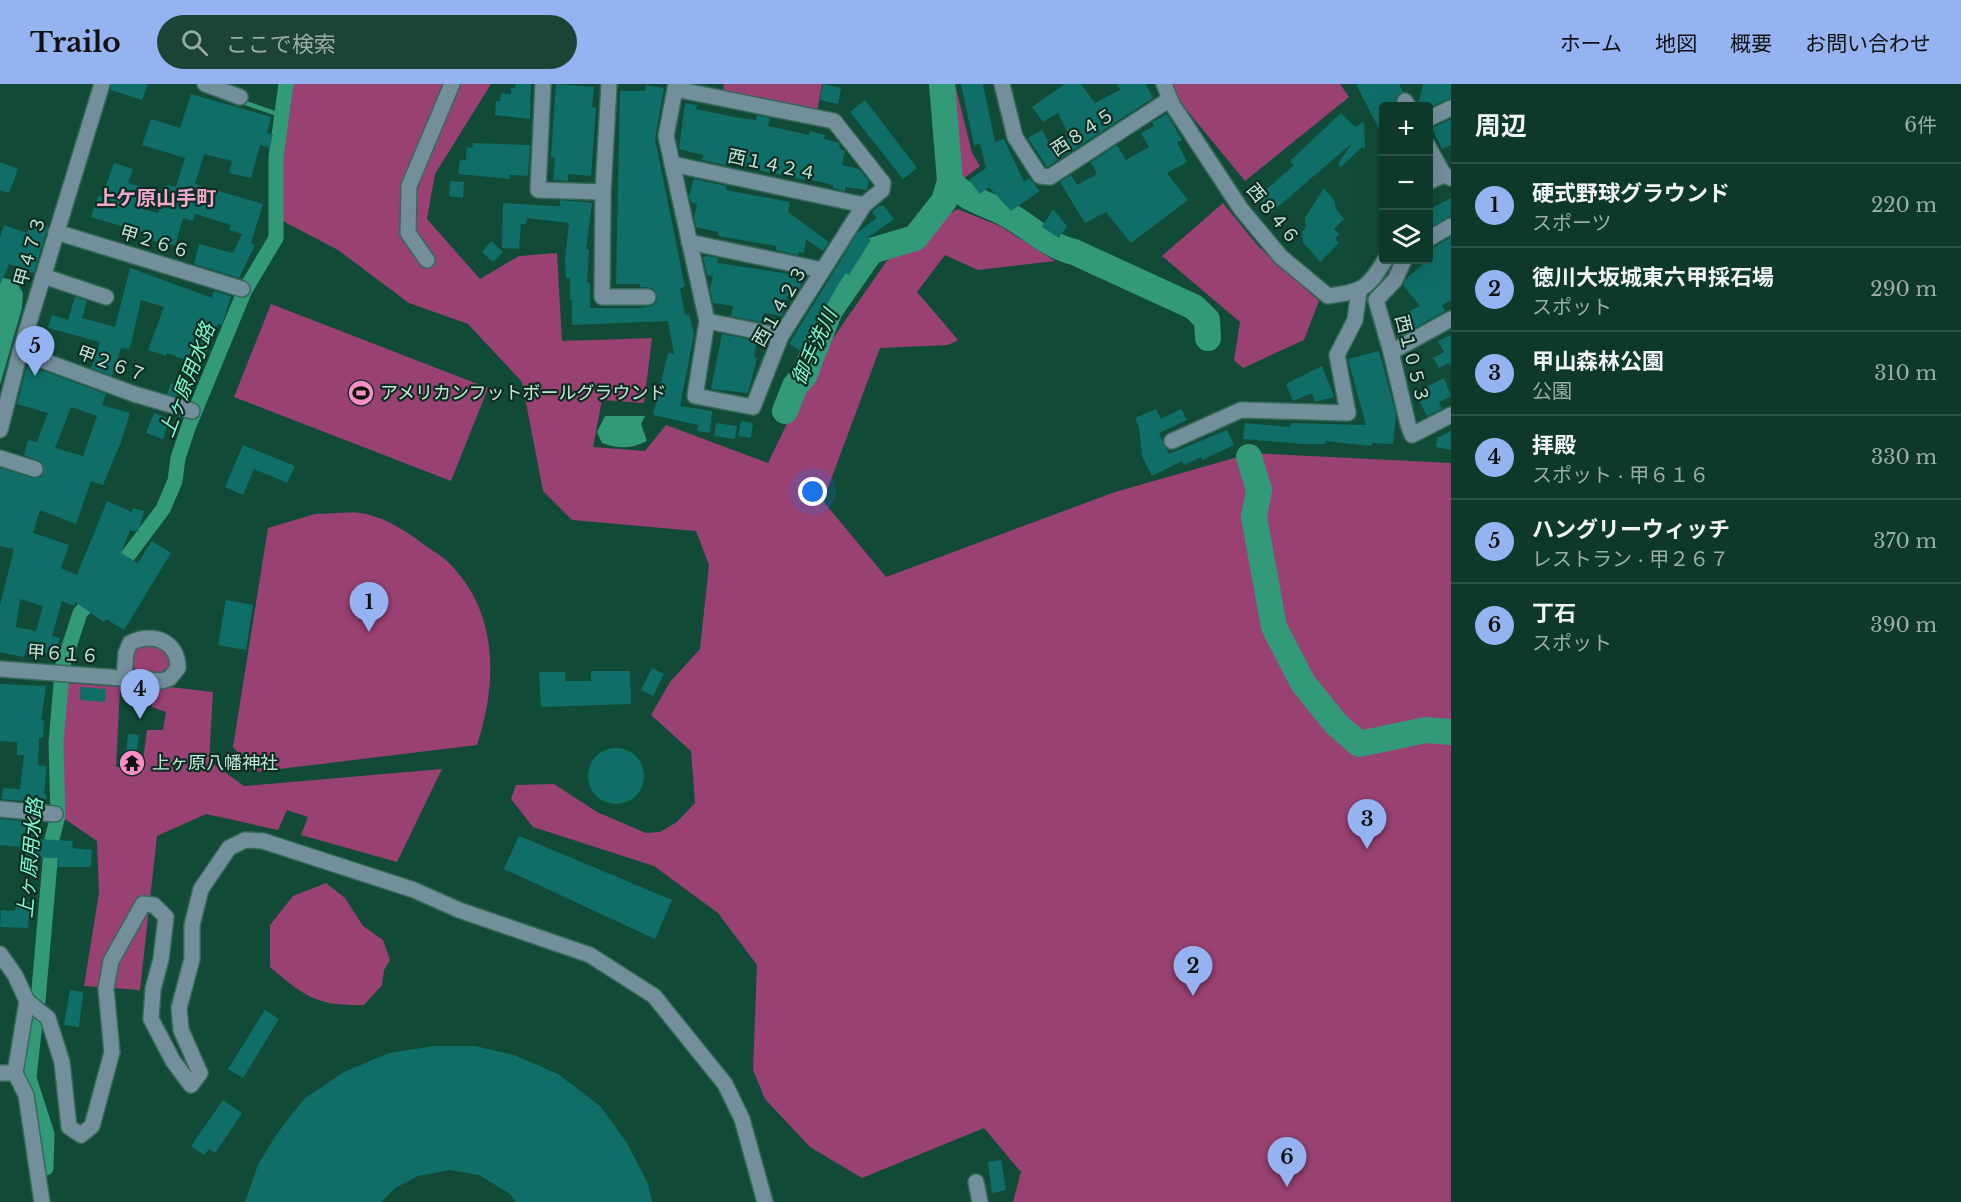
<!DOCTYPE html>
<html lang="ja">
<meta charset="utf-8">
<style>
:root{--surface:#0e382a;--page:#1c4336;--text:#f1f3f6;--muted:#9baca8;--line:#2e5247;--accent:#95b2f1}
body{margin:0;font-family:"Libre Baskerville","Noto Sans JP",serif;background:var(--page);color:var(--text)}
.controls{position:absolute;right:18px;top:18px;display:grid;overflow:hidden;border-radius:6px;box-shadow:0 6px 24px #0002}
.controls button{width:54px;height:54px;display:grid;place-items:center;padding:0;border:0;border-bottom:2px solid var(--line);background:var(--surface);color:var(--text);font:30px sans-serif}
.you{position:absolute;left:813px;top:408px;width:21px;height:21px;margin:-15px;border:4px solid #fff;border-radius:50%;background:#1a73e8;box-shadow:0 0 0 9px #1a73e833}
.badge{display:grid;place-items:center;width:39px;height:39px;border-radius:50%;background:var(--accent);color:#111;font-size:20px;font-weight:700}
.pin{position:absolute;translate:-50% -50px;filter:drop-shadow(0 2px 3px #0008)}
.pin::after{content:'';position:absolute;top:32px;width:21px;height:18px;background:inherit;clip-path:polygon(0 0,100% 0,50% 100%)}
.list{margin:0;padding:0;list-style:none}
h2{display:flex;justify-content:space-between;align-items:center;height:78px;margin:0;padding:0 24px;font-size:26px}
h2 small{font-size:20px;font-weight:400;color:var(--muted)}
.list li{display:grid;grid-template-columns:39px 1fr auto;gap:18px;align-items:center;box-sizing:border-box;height:84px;padding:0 24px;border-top:2px solid var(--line)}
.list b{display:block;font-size:22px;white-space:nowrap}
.list p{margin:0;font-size:20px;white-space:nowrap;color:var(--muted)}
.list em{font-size:20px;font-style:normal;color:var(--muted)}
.icon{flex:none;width:33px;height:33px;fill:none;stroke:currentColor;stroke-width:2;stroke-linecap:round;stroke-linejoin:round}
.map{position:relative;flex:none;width:1451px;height:1118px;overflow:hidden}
header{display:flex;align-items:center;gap:36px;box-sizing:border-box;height:84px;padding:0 30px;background:var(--accent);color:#111}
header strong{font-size:28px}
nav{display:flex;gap:33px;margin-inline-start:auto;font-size:21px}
.search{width:420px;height:54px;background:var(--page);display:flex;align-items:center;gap:15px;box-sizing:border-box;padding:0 21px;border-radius:33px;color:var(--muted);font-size:22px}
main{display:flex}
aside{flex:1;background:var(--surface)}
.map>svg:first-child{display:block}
.green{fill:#9a4173}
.water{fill:#329979}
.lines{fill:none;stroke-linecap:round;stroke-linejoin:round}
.stream{stroke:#329979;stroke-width:4.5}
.canal{stroke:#329979;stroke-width:15}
.river{stroke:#329979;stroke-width:26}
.building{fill:#0f6e68;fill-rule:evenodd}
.minor-casing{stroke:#356958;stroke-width:18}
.minor{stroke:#748f9c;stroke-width:15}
.labels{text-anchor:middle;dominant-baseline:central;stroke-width:4.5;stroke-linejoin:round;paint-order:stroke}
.street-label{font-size:18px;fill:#c3e5d7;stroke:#0e2c22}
.poi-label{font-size:18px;fill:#c3e5d7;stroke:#0e2c22;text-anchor:start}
.neighbourhood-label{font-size:20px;font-weight:bold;fill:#f1a6cc;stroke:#0e2c22}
.water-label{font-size:20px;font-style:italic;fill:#7dfcd0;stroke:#0e2c22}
</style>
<header>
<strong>Trailo</strong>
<div class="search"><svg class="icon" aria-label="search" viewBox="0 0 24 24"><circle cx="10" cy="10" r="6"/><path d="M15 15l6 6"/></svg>ここで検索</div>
<nav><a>ホーム</a><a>地図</a><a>概要</a><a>お問い合わせ</a></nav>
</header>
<main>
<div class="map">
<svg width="1451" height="1118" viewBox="0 0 1451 1118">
<rect width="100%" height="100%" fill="#124a38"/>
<g class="green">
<polygon points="292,0 491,0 435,90 427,135 480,195 519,172 557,169 562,257 652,254 644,319 602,316 593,363 645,367 666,341 768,379 817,277 891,171 957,125 1000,142 1055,177 978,186 945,171 917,208 958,256 948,261 880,264 823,417 886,493 1115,408 1252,369 1451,379 1451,1118 1013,1118 1021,1088 984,1044 862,1094 810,1063 765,1015 753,986 757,881 718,829 654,782 533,743 511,715 516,701 554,700 597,728 646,749 660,748 677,738 695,719 691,667 651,631 670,598 700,565 709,481 696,447 572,436 543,407 522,298 468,240 409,219 338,166 279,135 277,73"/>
<polygon points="724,0 822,0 817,28 722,10"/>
<polygon points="945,0 955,0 972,69 980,82 958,99 952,85"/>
<polygon points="1172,0 1340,0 1349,13 1245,97 1176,13"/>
<polygon points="1223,119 1258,162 1319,217 1304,256 1243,284 1234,276 1240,238 1162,172"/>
<polygon points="271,220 488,304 451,397 234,313"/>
<path d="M315,430C332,430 354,426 370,431C391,437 409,449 426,462C434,468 444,473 451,481C499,531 497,600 477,661L255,688L233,663L268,444Z"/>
<path d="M142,561C162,562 167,559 171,581L159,590L137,588C130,578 130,567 142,561Z"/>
<polygon points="66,599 120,603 116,683 142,684 147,646 163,646 166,628 152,623 153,601 213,608 209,677 244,702 442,685 397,778 301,751 308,733 287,726 278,746 206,730 157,752 140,906 84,902 99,809 97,757 65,735 62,634"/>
<path d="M326,799L345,814L363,842L383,856L390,876L384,886L382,901L364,921C317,922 305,913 270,883V841L293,812Z"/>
</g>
<g class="water">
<polygon points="0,193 16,197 23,209 22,224 0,301"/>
<path d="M605,332H645L641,340L647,357C631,365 619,365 602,359L597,348Z"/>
</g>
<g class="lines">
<polyline class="stream" points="240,17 283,32"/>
<g class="canal">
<polyline points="115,489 163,425 175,397 178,374 188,344 245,206 276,154 276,73 286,0"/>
<polyline points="62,584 80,529 98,509"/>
<polyline points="38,917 52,755 58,732 56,659 61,600"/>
<polyline points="35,939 29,994 47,1050 46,1084"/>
</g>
<g class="river">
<path d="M950,97C965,116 990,120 1010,132C1032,145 1049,162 1074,168L1194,223L1207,236L1208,254"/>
<polyline points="785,327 795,302 804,292 830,226 871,167 915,154 944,117 950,97 942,0"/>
<polyline points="1249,373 1259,406 1254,433 1274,543 1303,599 1336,640 1359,660 1426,646 1451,648"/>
</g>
</g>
<g class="building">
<polygon points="111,0 148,0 142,16 111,6"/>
<polygon points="516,0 531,0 530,35 495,31 496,17 500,17 501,9 511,10 511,4 515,4"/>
<polygon points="556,0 594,3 592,23 596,24 591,92 568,90 568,97 553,96 555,74 551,73"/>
<polygon points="823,0 841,4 838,20 820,16"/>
<polygon points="961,0 983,0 995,58 1004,55 1024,98 1029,94 1040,107 1011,127 989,103 980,110 969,96 986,84 980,60 974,61"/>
<polygon points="1065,0 1081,0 1095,19 1120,6 1117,0 1146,0 1153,14 1047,83 1028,54 1042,46 1051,63 1070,53 1058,29 1043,38 1032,23"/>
<polygon points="1356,0 1399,0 1403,8 1396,13 1397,22 1383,22 1383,53"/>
<polygon points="1423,0 1451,0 1451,14 1428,24 1418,22"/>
<polygon points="646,1 664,4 655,55 685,203 680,204 685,231 689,230 694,250 680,322 712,327 710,349 697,347 698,341 653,331 668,269 674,270 668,237 572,241 572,216 570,216 570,194 566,194 565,174 569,139 527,134 526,140 521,140 519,165 502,164 503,119 552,122 560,122 560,116 592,119 586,165 589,165 587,199 590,199 590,224 638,224 652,222 656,218 658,212 652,204 640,203 640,200 616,200 620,7 645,7"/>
<polygon points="191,10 271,33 267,49 273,50 270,64 260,61 251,94 229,89 232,77 204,70 195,100 263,120 251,159 255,161 239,194 194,180 199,160 233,169 242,150 229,146 231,141 195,130 193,137 183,134 175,162 143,154 145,149 91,133 98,112 102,113 114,79 133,85 128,99 143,103 137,123 158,129 167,101 176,103 185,74 142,61 151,35 180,44"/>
<polygon points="865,16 917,84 903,95 850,28"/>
<polygon points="685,19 697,21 696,25 734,33 756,36 757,31 770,34 768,42 809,51 810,47 825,51 824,55 839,59 840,65 845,67 842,81 859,85 869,97 867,106 845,103 845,107 833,104 833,101 809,95 809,97 731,80 730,82 702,76 703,71 679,65"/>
<polygon points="1341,29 1355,43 1364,38 1365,65 1362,63 1341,83 1338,80 1352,59 1271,129 1257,114 1294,81 1290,77"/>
<polygon points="1167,30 1182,56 1177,58 1187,78 1167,89 1188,116 1131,159 1106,128 1085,139 1060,98 1071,91 1077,101 1097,90 1091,78 1117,61 1126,76 1149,63 1141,49 1154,42 1152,38"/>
<polygon points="1451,35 1451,61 1442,65 1432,44"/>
<polygon points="473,59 530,61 528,92 510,91 510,95 458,90 460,76 466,76 467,63 472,64"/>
<polygon points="0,78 18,85 9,109 0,106"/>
<polygon points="694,95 726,102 726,106 790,118 788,128 829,158 823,167 806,155 804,169 799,168 798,171 776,166 776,162 718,152 718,148 696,143 694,134 697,120 691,118 689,112"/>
<polygon points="450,97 464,98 463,114 449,112"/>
<polygon points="1324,104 1334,116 1336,125 1344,135 1334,145 1339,150 1335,155 1339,159 1320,178 1303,158 1302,148 1306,143 1305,134"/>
<polygon points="1451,114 1451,132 1430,143 1428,126"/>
<polygon points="879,122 884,122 894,135 867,154 871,156 867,162 849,191 846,189 838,201 801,267 789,260 858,148 877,134 872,128"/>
<polygon points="1053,125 1067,142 1059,154 1042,143"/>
<polygon points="32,136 48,142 34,189 9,180 0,201 0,153 4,141 27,149"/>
<polygon points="1451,153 1451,216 1442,221 1445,227 1402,251 1394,235 1420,222 1403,201 1407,194 1428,176 1428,167"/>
<polygon points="491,157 503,168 493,178 482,168"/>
<polygon points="707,172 718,174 717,179 803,192 801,202 795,212 788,211 782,232 764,229 761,238 731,232 733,222 713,219 710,205 713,192 707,191 703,173"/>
<polygon points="130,184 212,214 214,207 231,212 222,241 218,240 201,282 167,269 166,272 148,266 164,223 141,216 131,260 129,265 121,264 112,292 91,284 100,258 48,244 52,231 68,236 75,213 87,217 82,234 115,243"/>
<polygon points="722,250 757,257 754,273 757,274 748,309 711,305"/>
<polygon points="1451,251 1451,283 1449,279 1439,284 1433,274 1444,268 1438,257"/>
<polygon points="1379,267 1396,330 1393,360 1372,359 1371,362 1325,357 1325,360 1303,360 1243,355 1245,339 1290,343 1291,339 1366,341 1348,275"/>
<path d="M27,281L106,310L102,321L130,329L121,358L103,401L91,397L76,440L40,426L33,449L69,461L61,484L77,491L107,417L132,428L133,424L144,427L138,448L130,446L121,469L138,479L152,457L171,469L124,546L106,535L104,538L75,518L74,522L62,517L52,552L60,554L54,572L27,564L24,573L0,568V521L14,465L0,462V384L33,394L41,393L44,387L42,378L24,371L28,356L37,358L48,329L17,320ZM71,323L97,332L83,372L55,364ZM20,515L43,522L36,547L16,543Z"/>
<polygon points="1322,282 1334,313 1315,318 1312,309 1293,317 1286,300"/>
<polygon points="1444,294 1451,312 1439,318 1442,325 1427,332 1415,309"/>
<polygon points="171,299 192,306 189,316 167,310"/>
<polygon points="1156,325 1161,335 1181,325 1187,336 1159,349 1169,370 1227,346 1234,361 1202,376 1201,373 1184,381 1182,377 1152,392 1142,372 1139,343 1135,334"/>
<polygon points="154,329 170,335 163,355 146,349"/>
<polygon points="741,337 753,339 751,354 738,352"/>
<polygon points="716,339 737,342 735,355 714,352"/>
<polygon points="1451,347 1451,366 1436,363 1437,354"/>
<polygon points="243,361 295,382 287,399 254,385 243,411 225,403"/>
<polygon points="226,516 253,521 246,566 218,561"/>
<polygon points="652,584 664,590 653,612 641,606"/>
<polygon points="591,587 630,587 631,620 541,623 539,588 565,588 566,597 591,597"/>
<polygon points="0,600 46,602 41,636 44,637 43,654 39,654 38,681 47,682 44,710 46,710 46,719 2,715 3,704 20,705 24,671 17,671 17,658 0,657"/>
<polygon points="80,603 106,605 105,618 80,616"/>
<polygon points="128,650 139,651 135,681 125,680"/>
<circle cx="616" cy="692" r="28"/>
<polygon points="0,735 32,738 31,749 39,750 38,755 73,757 72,764 92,766 91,783 57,783 58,774 21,773 21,763 0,761"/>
<polygon points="519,752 672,816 655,855 504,785"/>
<polygon points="16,818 30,819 28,844 0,843 1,826 15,827"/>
<polygon points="70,906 83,908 79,943 64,941"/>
<polygon points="265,926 279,935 243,994 228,985"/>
<polygon points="434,962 475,962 514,971 558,990 600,1022 627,1059 648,1100 652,1118 516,1118 510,1110 479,1091 450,1086 418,1092 395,1104 381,1118 245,1118 258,1081 276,1051 304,1015 344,988 389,969"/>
<polygon points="223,1016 242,1029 215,1069 209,1065 204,1071 191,1062"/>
<polygon points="1001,1076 1006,1106 992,1109 988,1078"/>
</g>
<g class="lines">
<g class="minor-casing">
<g id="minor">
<polyline points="205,0 240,13"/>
<polyline points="543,0 538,106 603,108 609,0"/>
<polyline points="1002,0 1015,53 1040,92 1050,93 1170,15"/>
<path d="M1164,0L1172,20L1241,125L1281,173L1328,212C1362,207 1367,206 1385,176"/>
<polyline points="675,5 834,37 883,99 882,106 864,121 781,252 753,323 695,312 707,237 666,52 676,0"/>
<polyline points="1405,17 1408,22"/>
<polyline points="1428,35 1451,24"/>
<polyline points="1428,62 1444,91 1451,94"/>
<polyline points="672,80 864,121"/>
<polyline points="1428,98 1444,91"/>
<polyline points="603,108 602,213 648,213"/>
<polyline points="56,148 242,205"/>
<polyline points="1428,155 1451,142"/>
<polyline points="689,158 822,186"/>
<polyline points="427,176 408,149 409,102 452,0"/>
<polyline points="1404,176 1395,196 1376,216 1391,268 1408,340 1412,351 1451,331"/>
<polyline points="43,192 106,213"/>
<polyline points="707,237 781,252"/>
<polyline points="20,268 134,310 192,327"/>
<polyline points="1391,268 1451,235"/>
<polyline points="0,346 20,268 102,0"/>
<polyline points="1172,357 1241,326 1348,329 1337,271 1355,236 1359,207"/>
<polyline points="0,374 35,385"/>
<path d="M0,585L162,597L170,594L178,584C178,556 152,548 130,559L126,569L124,593"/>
<polyline points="0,725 55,730"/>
<polyline points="0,870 15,891 27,917 48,934 62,978 69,1043 81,1051 92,1042 112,968 106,905 111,877 143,820 154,821 166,833 161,875 153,905 151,935 173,977 191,1001 200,989 181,946 179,924 192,875 192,841 201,805 229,764 245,756 263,757 414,806 459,826 590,871 654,912 725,1000 742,1035 765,1118"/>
<polyline points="27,917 15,989 26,1011 42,1118"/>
<polyline points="0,989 15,989"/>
<polyline points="976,1098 980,1118"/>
</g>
</g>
<use href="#minor" class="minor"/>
</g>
<defs>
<g id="stadium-disc" transform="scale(1.35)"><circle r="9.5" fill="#fa8fc7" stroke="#0e2c22"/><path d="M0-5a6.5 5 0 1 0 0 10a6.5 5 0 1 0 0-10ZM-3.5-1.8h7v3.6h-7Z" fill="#111"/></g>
<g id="temple-disc" transform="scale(1.35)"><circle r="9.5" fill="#fa8fc7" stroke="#0e2c22"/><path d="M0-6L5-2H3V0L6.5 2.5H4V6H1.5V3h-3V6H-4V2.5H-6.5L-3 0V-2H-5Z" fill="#111"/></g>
</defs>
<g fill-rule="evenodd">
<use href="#stadium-disc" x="361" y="309"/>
<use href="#temple-disc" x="132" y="679"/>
</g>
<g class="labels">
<g class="street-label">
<text transform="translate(1083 48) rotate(-33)">西８４５</text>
<text transform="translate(772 81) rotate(12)">西１４２４</text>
<text transform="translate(1273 130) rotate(51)">西８４６</text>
<text transform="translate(155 158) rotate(17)">甲２６６</text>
<text transform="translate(30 167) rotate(-74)">甲４７３</text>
<text transform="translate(780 222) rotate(-60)">西１４２３</text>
<text transform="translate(1412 275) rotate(76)">西１０５３</text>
<text transform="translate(112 280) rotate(20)">甲２６７</text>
<text transform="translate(63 570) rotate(4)">甲６１６</text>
</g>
<g class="poi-label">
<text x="380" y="309">アメリカンフットボールグラウンド</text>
<text x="152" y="679">上ヶ原八幡神社</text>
</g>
<g class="neighbourhood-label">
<text x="156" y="114">上ケ原山手町</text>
</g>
<g class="water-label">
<text transform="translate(814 263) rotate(-65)">御手洗川</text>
<text transform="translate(187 296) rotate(-69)">上ヶ原用水路</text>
<text transform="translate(30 774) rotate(-85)">上ヶ原用水路</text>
</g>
</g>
</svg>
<div class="controls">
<button>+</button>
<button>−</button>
<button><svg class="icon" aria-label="layers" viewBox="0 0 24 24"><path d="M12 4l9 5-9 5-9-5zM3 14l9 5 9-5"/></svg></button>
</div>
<div class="you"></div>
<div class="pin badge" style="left:369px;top:548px">1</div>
<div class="pin badge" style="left:1193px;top:912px">2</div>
<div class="pin badge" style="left:1367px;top:765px">3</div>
<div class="pin badge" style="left:140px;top:635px">4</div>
<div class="pin badge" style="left:35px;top:292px">5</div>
<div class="pin badge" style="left:1287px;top:1103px">6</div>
</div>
<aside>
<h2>周辺<small>6件</small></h2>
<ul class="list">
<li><span class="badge">1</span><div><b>硬式野球グラウンド</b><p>スポーツ</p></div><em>220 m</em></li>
<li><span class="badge">2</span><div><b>徳川大坂城東六甲採石場</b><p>スポット</p></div><em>290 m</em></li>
<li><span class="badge">3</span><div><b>甲山森林公園</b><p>公園</p></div><em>310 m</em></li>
<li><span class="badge">4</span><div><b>拝殿</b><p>スポット · 甲６１６</p></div><em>330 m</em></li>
<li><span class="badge">5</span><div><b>ハングリーウィッチ</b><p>レストラン · 甲２６７</p></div><em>370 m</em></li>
<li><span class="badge">6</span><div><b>丁石</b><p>スポット</p></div><em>390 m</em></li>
</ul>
</aside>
</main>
